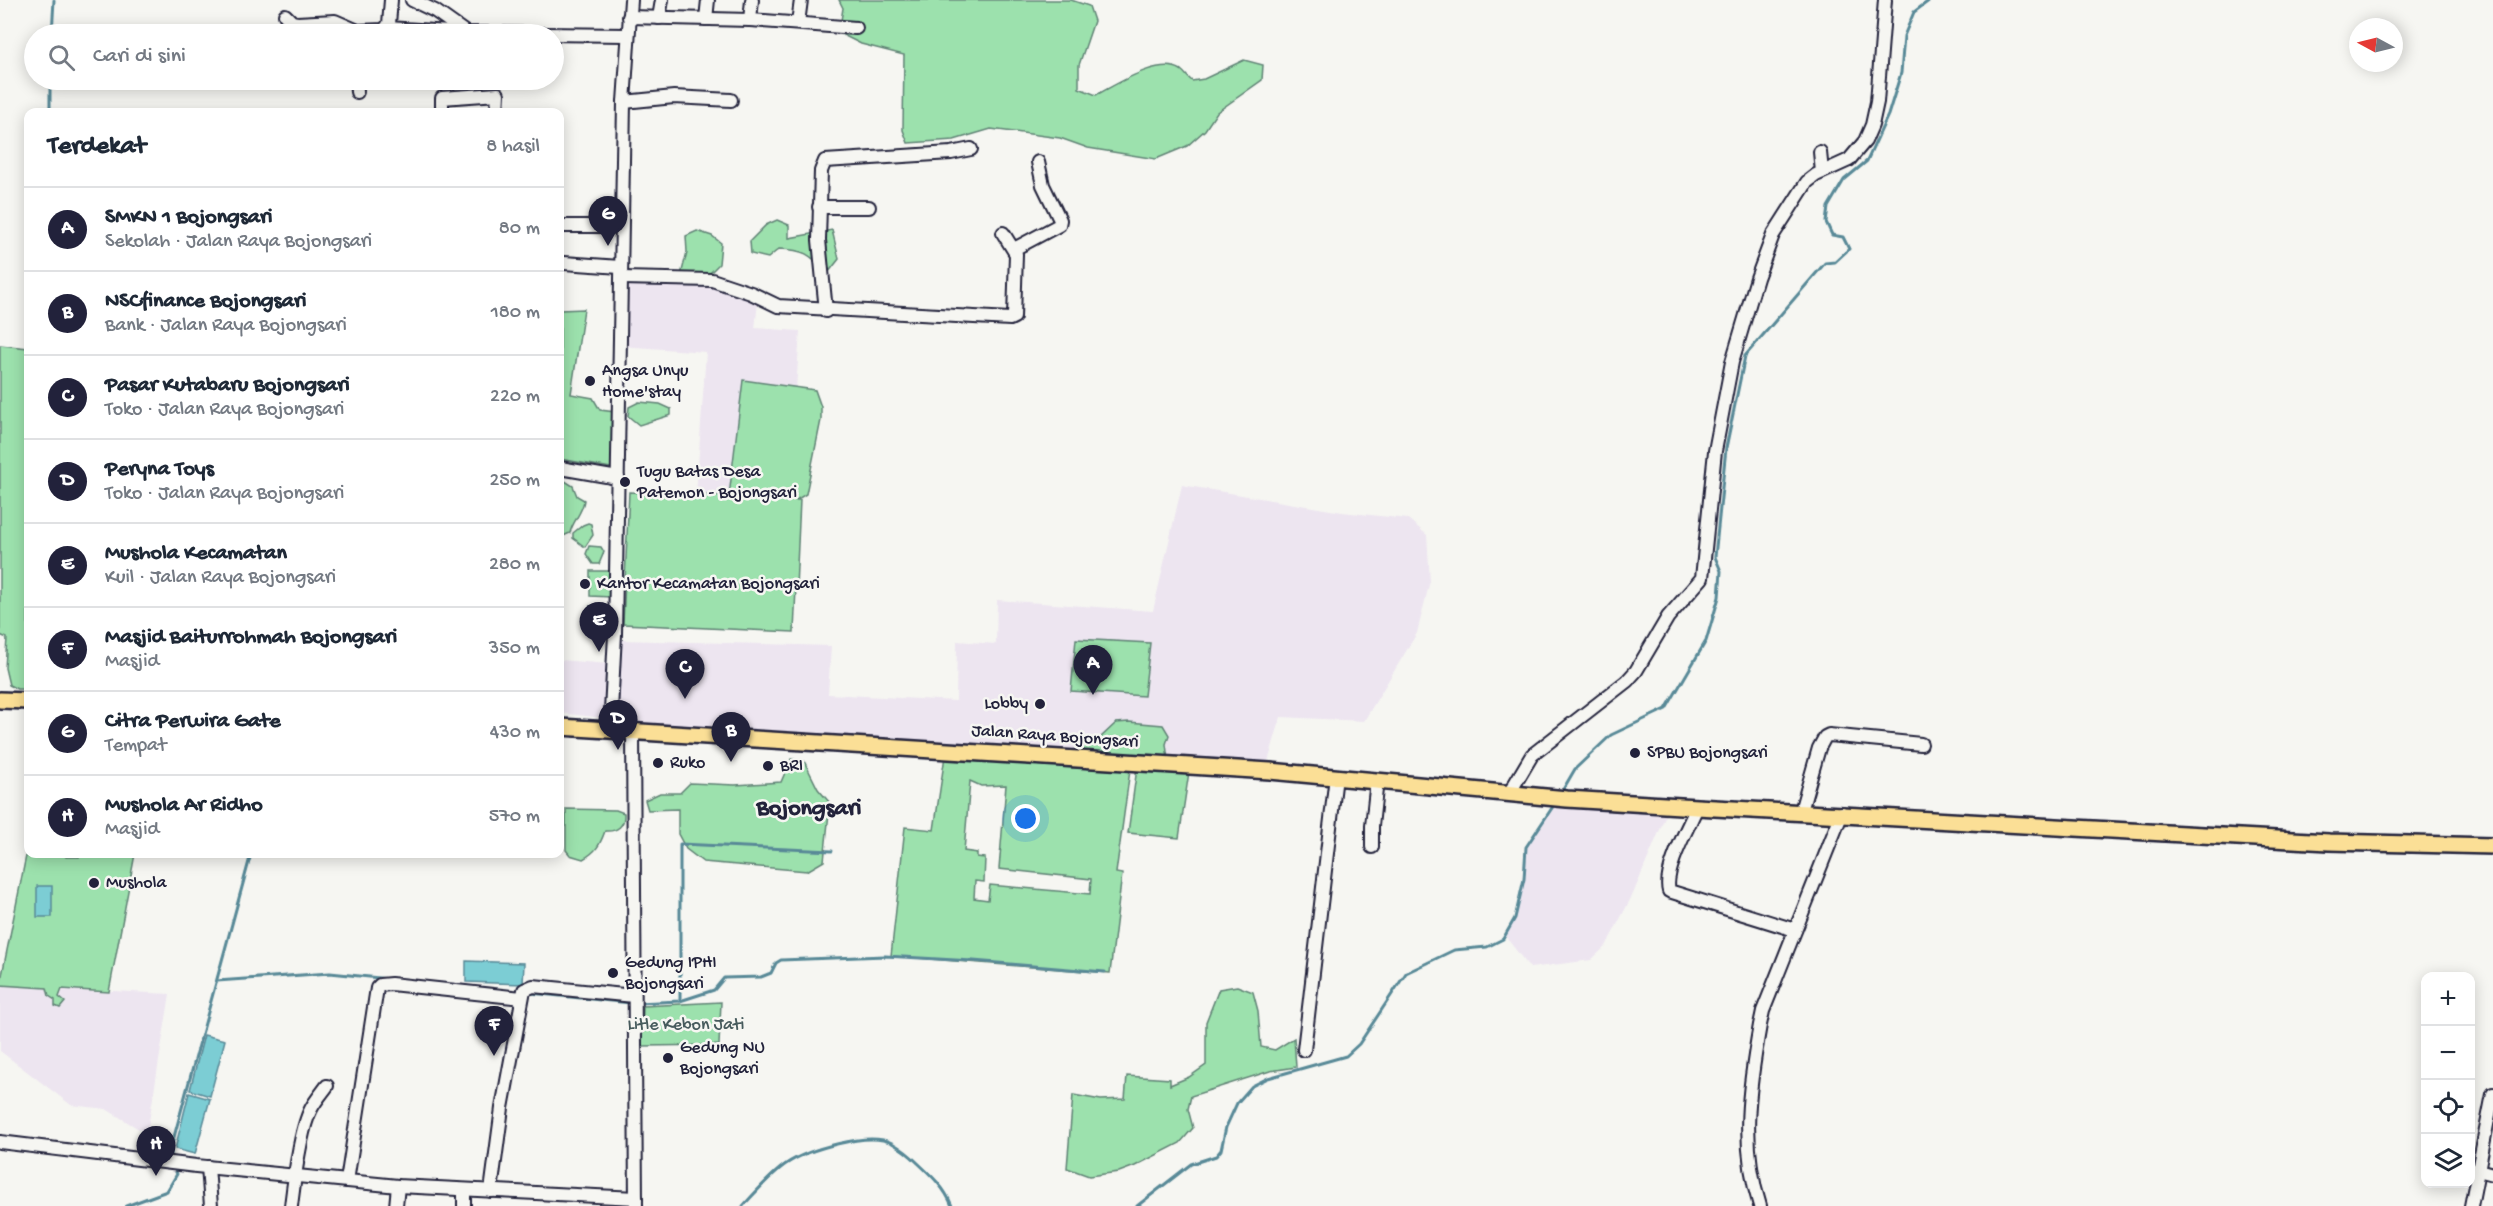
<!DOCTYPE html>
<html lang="id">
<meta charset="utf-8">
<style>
:root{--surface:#fff;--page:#f6f6f7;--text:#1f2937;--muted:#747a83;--line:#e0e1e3;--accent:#22223b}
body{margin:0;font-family:"Gochi Hand",sans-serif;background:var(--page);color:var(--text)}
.controls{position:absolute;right:18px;bottom:18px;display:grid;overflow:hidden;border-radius:12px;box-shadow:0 3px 15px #0003}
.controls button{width:54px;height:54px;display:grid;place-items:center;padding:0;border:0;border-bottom:2px solid var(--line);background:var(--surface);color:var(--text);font:30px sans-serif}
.compass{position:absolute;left:2349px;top:18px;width:54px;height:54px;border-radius:50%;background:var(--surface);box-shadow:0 3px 15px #0003;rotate:277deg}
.you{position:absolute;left:1026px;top:819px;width:21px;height:21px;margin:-15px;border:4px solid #fff;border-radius:50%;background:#1a73e8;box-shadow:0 0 0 9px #1a73e833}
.badge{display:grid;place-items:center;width:39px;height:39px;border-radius:50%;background:var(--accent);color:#fff;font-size:20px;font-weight:700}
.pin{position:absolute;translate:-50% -50px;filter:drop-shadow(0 2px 3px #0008)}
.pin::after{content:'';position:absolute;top:32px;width:21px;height:18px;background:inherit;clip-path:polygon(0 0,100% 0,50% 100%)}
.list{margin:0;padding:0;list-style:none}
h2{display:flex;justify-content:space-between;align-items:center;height:78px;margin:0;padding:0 24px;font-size:26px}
h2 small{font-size:20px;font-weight:400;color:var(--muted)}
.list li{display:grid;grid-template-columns:39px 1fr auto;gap:18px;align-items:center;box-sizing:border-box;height:84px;padding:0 24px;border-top:2px solid var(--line)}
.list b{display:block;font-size:22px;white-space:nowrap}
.list p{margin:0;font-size:20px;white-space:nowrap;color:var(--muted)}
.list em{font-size:20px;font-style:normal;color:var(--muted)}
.icon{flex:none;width:33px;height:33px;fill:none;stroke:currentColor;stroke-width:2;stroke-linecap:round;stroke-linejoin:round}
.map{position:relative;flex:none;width:2493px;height:1206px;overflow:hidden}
.search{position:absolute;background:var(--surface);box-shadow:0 3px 15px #0003;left:24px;top:24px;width:540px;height:66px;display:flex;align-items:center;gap:15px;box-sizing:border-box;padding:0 21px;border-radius:33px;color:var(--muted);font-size:22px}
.panel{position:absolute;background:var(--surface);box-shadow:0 3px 15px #0003;left:24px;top:108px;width:540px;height:750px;border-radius:12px}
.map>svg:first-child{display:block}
.built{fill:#ede5f0}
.green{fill:#9ce1ad;stroke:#5f8274;stroke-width:1.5;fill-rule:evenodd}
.water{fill:#7ccdd4;stroke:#588997;stroke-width:1.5}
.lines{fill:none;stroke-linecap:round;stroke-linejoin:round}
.stream{stroke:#588997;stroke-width:3}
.minor-casing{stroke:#22223b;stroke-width:16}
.major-casing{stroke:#22223b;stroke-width:20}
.minor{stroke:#f6f6f2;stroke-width:12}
.major{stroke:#fbdf96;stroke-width:15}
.poi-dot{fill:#22223b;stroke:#f6f6f2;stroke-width:2}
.labels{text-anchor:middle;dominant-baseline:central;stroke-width:5;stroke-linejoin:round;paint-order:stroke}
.poi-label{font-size:18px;fill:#22223b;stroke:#f6f6f2;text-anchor:start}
.street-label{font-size:18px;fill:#22223b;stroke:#f6f6f2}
.park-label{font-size:18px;fill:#475b5d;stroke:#f6f6f2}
.district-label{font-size:24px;font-weight:bold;fill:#22223b;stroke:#f6f6f2}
</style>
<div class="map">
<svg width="2493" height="1206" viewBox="0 0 2493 1206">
<rect width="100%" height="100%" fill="#f6f6f2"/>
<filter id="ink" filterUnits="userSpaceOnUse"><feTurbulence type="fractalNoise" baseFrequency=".0167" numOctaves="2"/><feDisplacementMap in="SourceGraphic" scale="12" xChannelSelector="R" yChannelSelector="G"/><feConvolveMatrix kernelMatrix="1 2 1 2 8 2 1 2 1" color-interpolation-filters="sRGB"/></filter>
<g filter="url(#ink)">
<g class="built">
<polygon points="627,282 710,283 748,296 758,303 755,328 800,331 796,390 747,498 696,495 706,352 620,346"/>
<polygon points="1182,485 1342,512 1408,519 1427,535 1430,581 1417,633 1364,721 1281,717 1267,765 1168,760 995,746 626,725 615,716 621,640 831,646 828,694 956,701 957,641 996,644 997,600 1153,611"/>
<polygon points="560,660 609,664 604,718 560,713"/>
<polygon points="1556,802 1669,808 1633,894 1606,946 1591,960 1530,968 1505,936 1515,918 1524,879 1526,847"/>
<polygon points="0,985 170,994 147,1134 106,1109 71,1105 0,1051"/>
</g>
<g class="green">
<path d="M839,0H1071L1089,6L1094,21L1079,65V88L1096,95C1116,85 1159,56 1181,70C1185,73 1188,78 1192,81L1204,79L1244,60L1263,65L1262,80L1217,112L1205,130L1187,146L1156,159L1088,148L1060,138L991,129L954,140L908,143L903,130L904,55L861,44L839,33L843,8Z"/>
<path d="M777,220L789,225V238L832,230L839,259L828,273C809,254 806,250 779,249L768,258L751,254L750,241L766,225Z"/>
<polygon points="697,231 712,236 721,243 719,264 709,274 681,275 687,252 686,236"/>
<polygon points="584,309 571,394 593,398 600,410 615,412 611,468 560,459 560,310"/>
<polygon points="0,345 28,348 28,695 25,689 17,689 9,685 5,668 7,638 0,635"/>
<polygon points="743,380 815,390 821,407 821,420 806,494 796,500 800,500 794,632 623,624 629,492 729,496"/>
<polygon points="639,402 660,404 671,409 671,415 639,425 628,416 629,407"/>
<path d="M565,481L573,486L577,496L584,500C583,512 572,522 570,533L561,537L560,485Z"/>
<polygon points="588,523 591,524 593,535 585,547 573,538 573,533 583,525"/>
<polygon points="589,546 601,547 604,552 599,564 593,564 586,554"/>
<polygon points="590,571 611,571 611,597 590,596"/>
<polygon points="590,606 611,607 610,630 589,630"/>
<polygon points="1076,639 1150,643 1144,696 1071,691"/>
<polygon points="1129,722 1163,725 1169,735 1166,744 1168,760 1077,752 1086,742 1100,738 1116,723"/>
<path d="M945,756L1059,762L1060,767L1130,770L1116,873L1122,874L1110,973L891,956L905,827L934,830ZM970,781L981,786L1006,785L999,869L1091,879L1090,894L990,885L988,900L974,898L975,881L984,882L985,858L977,857V853L964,851Z"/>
<polygon points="791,759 804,761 818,789 830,803 824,861 807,871 703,862 686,849 678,834 678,809 648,810 645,800 660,793 680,793 690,783 735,785 781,782"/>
<polygon points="1137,768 1189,772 1179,838 1128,833"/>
<path d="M566,809L616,810L624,813C625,826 617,832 605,831C600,845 596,852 583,859L570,855L566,850Z"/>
<polygon points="29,854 64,854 66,857 79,857 79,854 135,854 109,992 62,989 59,997 65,1002 60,1008 55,1006 55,1000 49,996 47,988 0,985 26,856"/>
<polygon points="1237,986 1253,992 1258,1011 1261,1047 1275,1050 1294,1038 1296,1067 1270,1071 1191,1096 1188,1109 1193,1128 1180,1143 1135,1166 1119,1172 1089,1176 1067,1168 1073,1095 1101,1100 1125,1099 1127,1076 1170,1079 1170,1085 1189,1077 1206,1065 1206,1022 1219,989"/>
<polygon points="721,1002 719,1045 642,1046 643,1006"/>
</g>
<g class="water">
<rect x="37" y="886" width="15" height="31"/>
<polygon points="466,961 524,963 523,984 466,982"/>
<polygon points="204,1035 225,1040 210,1096 190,1090"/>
<polygon points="189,1093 210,1099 195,1154 175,1149"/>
</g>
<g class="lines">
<g class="stream">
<polyline points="52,34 54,0"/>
<polyline points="50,112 50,80"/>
<polyline points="1561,793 1575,769 1611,735 1666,709 1706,641 1719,597 1721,571 1715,557 1726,448 1745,356 1825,263 1835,262 1849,249 1843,237 1832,235 1826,222 1828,207 1844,180 1867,161 1888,115 1901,73 1904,36 1914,12 1930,0"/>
<polyline points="217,981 330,973 389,979"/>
<polyline points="530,993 631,1003"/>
<polyline points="680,1001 680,844 832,851"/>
<polyline points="637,1003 680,1001 714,990 724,978 761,977 771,973 776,963 781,960 885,956 973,961 1105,972"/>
<polyline points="171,1160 171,1148 251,854"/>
<polyline points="126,1206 167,1191 177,1174 173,1166"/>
<path d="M743,1206C756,1192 770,1175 786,1164C807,1150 868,1131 892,1143C901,1148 911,1156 918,1163C932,1176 945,1188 952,1206"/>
<polyline points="1137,1206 1191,1164 1216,1156 1221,1150 1226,1127 1237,1103 1252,1086 1268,1078 1346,1056 1359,1044 1406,973 1454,950 1487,947 1503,939 1515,918 1524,879 1526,847 1556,802"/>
</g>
<g class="minor-casing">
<g id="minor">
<polyline points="412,0 435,11 466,33 627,35"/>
<polyline points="285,15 292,22 297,23 335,21 358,31 384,30 389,24 391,0"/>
<polyline points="629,17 750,20 856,28"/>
<polyline points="659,18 662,0"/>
<polyline points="706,19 708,0"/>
<polyline points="750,20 752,0"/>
<polyline points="798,23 801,0"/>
<polyline points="388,28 465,33"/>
<polyline points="356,80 357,92"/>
<polyline points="624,102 674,97 731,100"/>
<polyline points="442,112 442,98 498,94 497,112"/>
<polyline points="1820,152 1822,172"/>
<polyline points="819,207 869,207"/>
<polyline points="560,226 621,226"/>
<polyline points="1014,249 1059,225 1060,220 1043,185 1038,162"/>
<polyline points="564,263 620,267"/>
<polyline points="622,278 712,280 751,293 778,306 1010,319 1014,317 1016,254 1003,233"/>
<polyline points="826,311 819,240 821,171 825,161 951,153 971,149"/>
<polyline points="560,468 618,478"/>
<polyline points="610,730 615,634 624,102 631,0"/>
<polyline points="633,731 636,1206"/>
<polyline points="1510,792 1532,755 1627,681 1636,671 1668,617 1702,578 1715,451 1732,362 1757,278 1773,235 1807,182 1816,175 1849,160 1865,141 1872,125 1877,102 1885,0"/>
<path d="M1697,807C1689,826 1663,871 1669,891L1795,930"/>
<polyline points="1801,811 1819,748 1825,737 1829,735 1921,744"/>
<polyline points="1372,847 1372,826 1377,780"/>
<polyline points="1304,1050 1336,776"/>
<polyline points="0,1142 196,1166 398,1186 636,1198"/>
<polyline points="208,1167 211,1206"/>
<polyline points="2478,1170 2493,1174"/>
<polyline points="347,1181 377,988 380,985 391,984 522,998"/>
<polyline points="464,1190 464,1206"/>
<polyline points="491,1191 502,1108 524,990 533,986 634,996"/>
<path d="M291,1206C294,1182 300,1130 311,1109C315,1101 322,1093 327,1086"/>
<polyline points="396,1206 398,1186"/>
<path d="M1760,1206C1740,1145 1749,1087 1760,1025L1763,1011L1842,813"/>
<polyline points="2471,1206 2493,1094"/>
</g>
</g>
<g class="major-casing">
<g id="major">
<polyline points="0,700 28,701"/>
<polyline points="560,727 1270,771 1567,799 1697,807 2329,842 2493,846"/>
</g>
</g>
<use href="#minor" class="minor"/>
<use href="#major" class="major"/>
</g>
</g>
<g class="poi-dot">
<circle cx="590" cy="381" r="6"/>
<circle cx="625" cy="482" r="6"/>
<circle cx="585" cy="584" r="6"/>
<circle cx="1040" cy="704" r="6"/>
<circle cx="1635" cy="753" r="6"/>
<circle cx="658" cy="763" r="6"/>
<circle cx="768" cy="766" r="6"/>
<circle cx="94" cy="883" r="6"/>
<circle cx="613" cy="973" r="6"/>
<circle cx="668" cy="1058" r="6"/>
</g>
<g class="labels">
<g class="poi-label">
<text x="602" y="371">Angsa Unyu<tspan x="602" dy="21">Home'stay</tspan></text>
<text x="637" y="472">Tugu Batas Desa<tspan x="637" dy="21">Patemon - Bojongsari</tspan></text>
<text x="597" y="584">Kantor Kecamatan Bojongsari</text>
<text x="1028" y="704" text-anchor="end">Lobby</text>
<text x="1647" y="753">SPBU Bojongsari</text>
<text x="670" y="763">Ruko</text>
<text x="780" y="766">BRI</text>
<text x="106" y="883">Mushola</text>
<text x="625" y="963">Gedung IPHI<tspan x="625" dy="21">Bojongsari</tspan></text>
<text x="680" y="1048">Gedung NU<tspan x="680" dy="21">Bojongsari</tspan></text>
</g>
<g class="street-label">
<text transform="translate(1055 737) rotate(4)">Jalan Raya Bojongsari</text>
</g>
<g class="park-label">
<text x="686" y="1025">Litle Kebon Jati</text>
</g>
<g class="district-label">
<text x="809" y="809">Bojongsari</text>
</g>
</g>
</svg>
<div class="controls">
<button>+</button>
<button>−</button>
<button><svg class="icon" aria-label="locate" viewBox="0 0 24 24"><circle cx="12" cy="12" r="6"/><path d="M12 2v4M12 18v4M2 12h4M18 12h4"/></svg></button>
<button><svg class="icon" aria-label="layers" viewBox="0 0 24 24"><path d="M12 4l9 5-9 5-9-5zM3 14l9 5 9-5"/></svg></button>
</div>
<svg class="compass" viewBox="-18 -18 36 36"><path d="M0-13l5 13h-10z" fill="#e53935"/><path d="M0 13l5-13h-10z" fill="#747a83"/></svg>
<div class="you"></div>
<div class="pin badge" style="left:1093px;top:695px">A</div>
<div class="pin badge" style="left:731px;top:762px">B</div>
<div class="pin badge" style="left:685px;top:699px">C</div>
<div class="pin badge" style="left:618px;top:750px">D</div>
<div class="pin badge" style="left:599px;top:652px">E</div>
<div class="pin badge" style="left:494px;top:1056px">F</div>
<div class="pin badge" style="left:608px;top:246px">G</div>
<div class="pin badge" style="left:156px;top:1176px">H</div>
<div class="search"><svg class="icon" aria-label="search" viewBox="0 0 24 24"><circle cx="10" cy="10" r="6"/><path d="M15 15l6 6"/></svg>Cari di sini</div>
<section class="panel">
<h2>Terdekat<small>8 hasil</small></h2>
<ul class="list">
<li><span class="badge">A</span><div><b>SMKN 1 Bojongsari</b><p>Sekolah · Jalan Raya Bojongsari</p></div><em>80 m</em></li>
<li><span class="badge">B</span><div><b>NSCfinance Bojongsari</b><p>Bank · Jalan Raya Bojongsari</p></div><em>180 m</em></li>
<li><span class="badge">C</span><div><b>Pasar Kutabaru Bojongsari</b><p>Toko · Jalan Raya Bojongsari</p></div><em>220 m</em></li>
<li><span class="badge">D</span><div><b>Peryna Toys</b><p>Toko · Jalan Raya Bojongsari</p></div><em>250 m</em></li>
<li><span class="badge">E</span><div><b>Mushola Kecamatan</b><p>Kuil · Jalan Raya Bojongsari</p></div><em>280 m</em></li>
<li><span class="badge">F</span><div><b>Masjid Baiturrohmah Bojongsari</b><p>Masjid</p></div><em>350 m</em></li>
<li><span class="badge">G</span><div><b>Citra Perwira Gate</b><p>Tempat</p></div><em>430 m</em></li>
<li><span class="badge">H</span><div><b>Mushola Ar Ridho</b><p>Masjid</p></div><em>570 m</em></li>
</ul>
</section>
</div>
